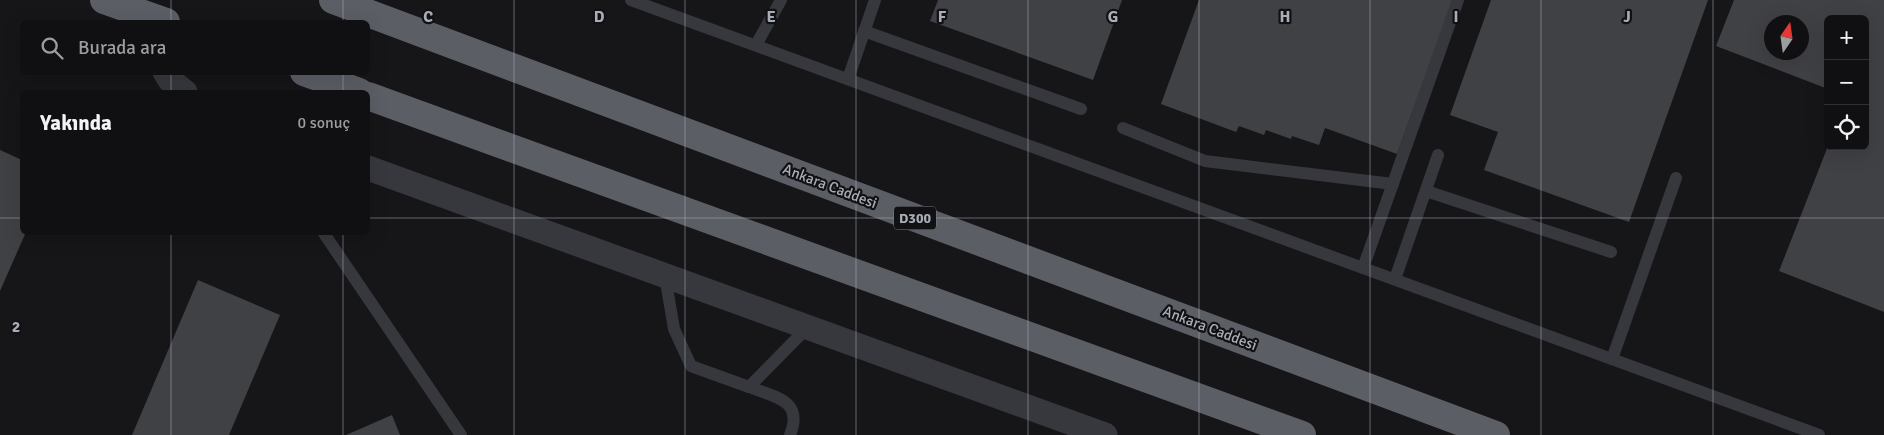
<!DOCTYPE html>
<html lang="tr">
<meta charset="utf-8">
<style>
:root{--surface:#101012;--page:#19191b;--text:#f1f3f6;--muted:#9c9d9f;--line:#303032}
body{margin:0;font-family:Signika,sans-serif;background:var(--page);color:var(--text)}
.controls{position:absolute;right:15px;top:15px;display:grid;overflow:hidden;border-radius:8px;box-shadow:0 5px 20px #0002}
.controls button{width:45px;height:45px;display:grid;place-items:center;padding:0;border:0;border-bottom:1px solid var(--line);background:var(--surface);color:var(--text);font:25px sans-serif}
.compass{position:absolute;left:1764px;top:15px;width:45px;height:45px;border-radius:50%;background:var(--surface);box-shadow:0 5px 20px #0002;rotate:13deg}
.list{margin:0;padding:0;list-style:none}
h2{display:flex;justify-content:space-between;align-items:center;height:65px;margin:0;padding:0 20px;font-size:21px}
h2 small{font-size:16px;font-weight:400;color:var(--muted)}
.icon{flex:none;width:28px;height:28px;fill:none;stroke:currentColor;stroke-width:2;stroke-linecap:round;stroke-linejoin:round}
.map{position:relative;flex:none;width:1884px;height:435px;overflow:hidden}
.search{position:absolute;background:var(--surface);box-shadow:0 5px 20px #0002;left:20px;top:20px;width:350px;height:55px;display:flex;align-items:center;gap:12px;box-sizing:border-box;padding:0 18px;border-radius:8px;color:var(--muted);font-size:19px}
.panel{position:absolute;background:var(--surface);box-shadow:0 5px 20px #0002;left:20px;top:90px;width:350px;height:145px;border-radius:8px}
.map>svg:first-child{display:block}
.building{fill:#404145;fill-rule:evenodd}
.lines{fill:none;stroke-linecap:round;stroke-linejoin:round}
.service{stroke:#37383d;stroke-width:12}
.minor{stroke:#37383d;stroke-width:25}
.trunk{stroke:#5b5e65;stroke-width:28}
.grid{fill:none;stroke:#a8adb8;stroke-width:1;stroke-opacity:0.55}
.labels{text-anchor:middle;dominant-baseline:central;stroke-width:4.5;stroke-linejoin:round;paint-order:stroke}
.shield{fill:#111113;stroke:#7b7e86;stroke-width:1}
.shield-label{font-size:14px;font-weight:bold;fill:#a8adb8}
.street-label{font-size:15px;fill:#a8adb8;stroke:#111113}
.grid-label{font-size:16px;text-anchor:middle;font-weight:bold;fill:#a8adb8;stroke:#111113;stroke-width:4.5;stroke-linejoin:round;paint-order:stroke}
</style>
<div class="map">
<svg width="1884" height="435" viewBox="0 0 1884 435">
<rect width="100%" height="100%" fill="#161618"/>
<g class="building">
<polygon points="938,0 1122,0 1093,80 930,21"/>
<polygon points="1199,0 1453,0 1397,154 1325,128 1319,145 1292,136 1291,139 1266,130 1264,135 1239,126 1236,132 1161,104"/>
<polygon points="1491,0 1708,0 1629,222 1484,170 1498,132 1450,115"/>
<path d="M1734,0H1884V312L1779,271L1828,146H1865V19H1828V89L1716,46ZM1772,22H1802V52H1772Z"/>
<polygon points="0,150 22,160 22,232 26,232 0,291"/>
<polygon points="198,280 280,315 229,435 132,435"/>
<polygon points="392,415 400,435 346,435"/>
</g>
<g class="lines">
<g class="service">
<polyline points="631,0 1819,435"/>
<polyline points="864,31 1081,109"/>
<polyline points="756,45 781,0"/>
<polyline points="848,79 875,0"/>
<polyline points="1123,128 1205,161 1393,184"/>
<polyline points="1426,191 1611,252"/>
<polyline points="323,232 461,435"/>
<polyline points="1363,268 1458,0"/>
<polyline points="665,276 674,329 691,366 749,387 808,327"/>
<polyline points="1395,279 1438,155"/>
<polyline points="1612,359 1676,178"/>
<path d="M749,387C775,397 804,400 790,435"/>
</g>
<g class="minor">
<polyline points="165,72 170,80 185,92"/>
<polyline points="368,168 1105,435"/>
</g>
<g class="trunk">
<polyline points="104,0 166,22"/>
<polyline points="333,0 1496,435"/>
<polyline points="304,72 359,92"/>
<polyline points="368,96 1302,435"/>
</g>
</g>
<path class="grid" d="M171,0V22M343,0V22M514,0V435M685,0V435M856,0V435M1028,0V435M1199,0V435M1370,0V435M1541,0V435M1713,0V435M171,72V92M343,72V92M0,218H22M368,218H1884M171,232V435M343,232V435"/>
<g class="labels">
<rect class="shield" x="894" y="206.5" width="42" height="23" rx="4"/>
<g class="shield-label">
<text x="915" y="218">D300</text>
</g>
<g class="street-label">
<text transform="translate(830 186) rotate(21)">Ankara Caddesi</text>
<text transform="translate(1210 328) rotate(21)">Ankara Caddesi</text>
</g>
</g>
<g class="grid-label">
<text x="428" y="22">C</text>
<text x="599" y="22">D</text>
<text x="771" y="22">E</text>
<text x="942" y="22">F</text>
<text x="1113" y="22">G</text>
<text x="1285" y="22">H</text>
<text x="1456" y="22">I</text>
<text x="1627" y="22">J</text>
<text x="16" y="332">2</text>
</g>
</svg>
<div class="controls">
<button>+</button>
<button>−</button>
<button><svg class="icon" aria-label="locate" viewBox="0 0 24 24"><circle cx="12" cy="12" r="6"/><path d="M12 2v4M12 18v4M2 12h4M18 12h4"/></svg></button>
</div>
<svg class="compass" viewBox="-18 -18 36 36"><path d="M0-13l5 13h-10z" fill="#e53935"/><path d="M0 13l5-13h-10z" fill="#9c9d9f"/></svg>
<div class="search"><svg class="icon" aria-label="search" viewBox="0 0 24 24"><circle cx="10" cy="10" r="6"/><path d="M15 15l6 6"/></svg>Burada ara</div>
<section class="panel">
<h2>Yakında<small>0 sonuç</small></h2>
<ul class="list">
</ul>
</section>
</div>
